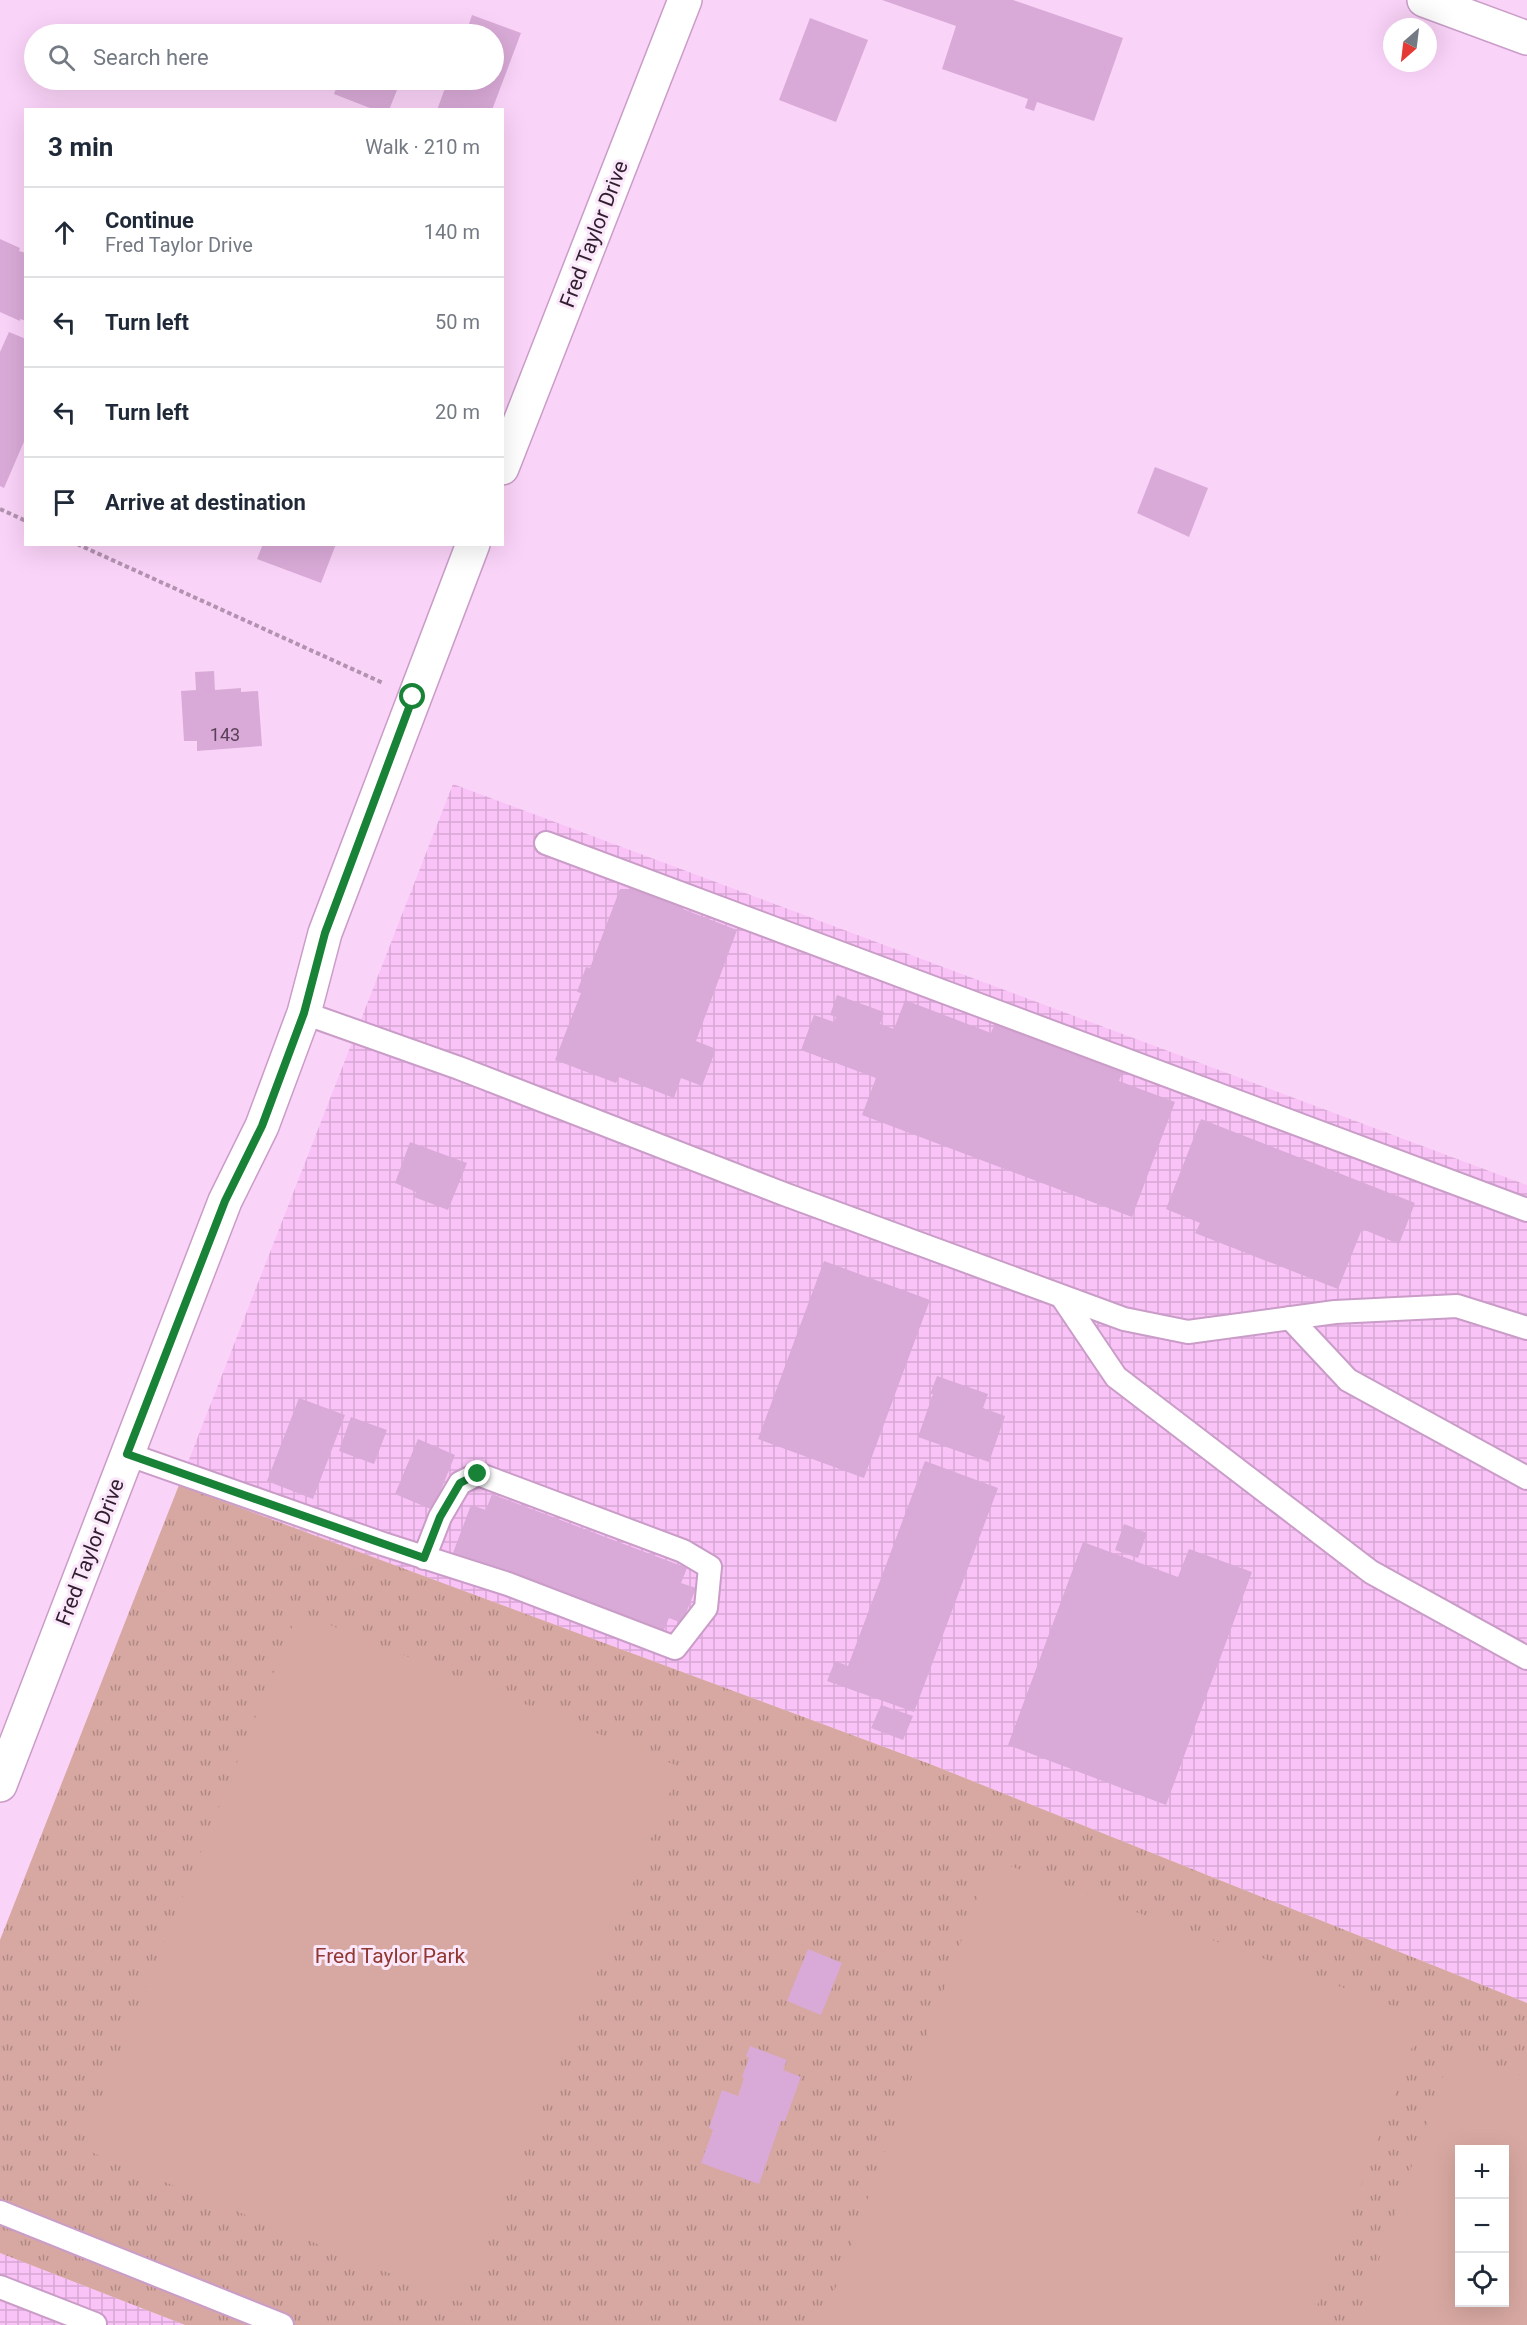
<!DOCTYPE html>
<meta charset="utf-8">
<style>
:root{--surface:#fff;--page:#f6f6f7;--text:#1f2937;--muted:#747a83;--line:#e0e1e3}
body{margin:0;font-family:Roboto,sans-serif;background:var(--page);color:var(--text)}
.controls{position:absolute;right:18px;bottom:18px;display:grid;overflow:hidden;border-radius:0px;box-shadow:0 6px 24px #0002}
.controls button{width:54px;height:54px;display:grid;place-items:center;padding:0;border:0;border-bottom:2px solid var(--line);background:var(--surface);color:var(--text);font:30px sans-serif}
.compass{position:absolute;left:1383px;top:18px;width:54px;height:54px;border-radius:50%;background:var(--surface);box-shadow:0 6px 24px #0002;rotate:208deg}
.stop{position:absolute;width:18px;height:18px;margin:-14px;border:4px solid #188237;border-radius:50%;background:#fff}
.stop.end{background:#188237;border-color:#fff;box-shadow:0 2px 6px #0008}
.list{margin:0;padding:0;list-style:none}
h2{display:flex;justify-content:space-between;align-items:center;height:78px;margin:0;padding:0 24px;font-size:26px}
h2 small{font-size:20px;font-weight:400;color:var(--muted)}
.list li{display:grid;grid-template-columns:39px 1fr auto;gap:18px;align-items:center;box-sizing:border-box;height:90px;padding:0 24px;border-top:2px solid var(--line)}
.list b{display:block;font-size:22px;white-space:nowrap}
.list p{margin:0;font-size:20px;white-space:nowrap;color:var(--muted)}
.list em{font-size:20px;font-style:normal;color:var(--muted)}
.icon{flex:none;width:33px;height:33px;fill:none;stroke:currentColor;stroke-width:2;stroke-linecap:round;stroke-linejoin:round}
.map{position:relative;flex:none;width:1527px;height:2325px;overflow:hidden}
.search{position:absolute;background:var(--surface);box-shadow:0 6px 24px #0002;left:24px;top:24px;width:480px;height:66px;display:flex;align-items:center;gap:15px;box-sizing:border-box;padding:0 21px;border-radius:33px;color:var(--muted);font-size:22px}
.panel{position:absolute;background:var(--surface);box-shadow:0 6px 24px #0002;left:24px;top:108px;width:480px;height:438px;border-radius:0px}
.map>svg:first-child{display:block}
.industrial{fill:url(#industrial-grid)}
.grass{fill:url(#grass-tufts);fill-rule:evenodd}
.garden{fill:#d7a8a1;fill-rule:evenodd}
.building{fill:#d9aad7}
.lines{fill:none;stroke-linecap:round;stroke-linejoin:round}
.service-casing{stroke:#ca9cc8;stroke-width:26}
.minor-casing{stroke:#ca9cc8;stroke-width:36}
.secondary-casing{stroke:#ca9cc8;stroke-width:36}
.path{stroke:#b292b0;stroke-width:4;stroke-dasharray:4.5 3;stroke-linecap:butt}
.service{stroke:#fff;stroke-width:22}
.minor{stroke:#fff;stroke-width:33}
.secondary{stroke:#fff;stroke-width:33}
.route{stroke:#188237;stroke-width:8}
.labels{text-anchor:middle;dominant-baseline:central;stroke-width:6;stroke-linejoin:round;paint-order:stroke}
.number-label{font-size:18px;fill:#5a4159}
.street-label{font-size:21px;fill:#301e2f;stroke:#fbe7fa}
.park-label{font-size:21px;fill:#90372f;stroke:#fbe7fa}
</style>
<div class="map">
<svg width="1527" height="2325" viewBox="0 0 1527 2325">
<defs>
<pattern id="industrial-grid" width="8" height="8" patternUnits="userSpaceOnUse" patternTransform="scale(1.5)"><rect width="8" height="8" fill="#fac3f7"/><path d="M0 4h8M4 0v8" fill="none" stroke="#d7a7d4"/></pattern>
<pattern id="grass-tufts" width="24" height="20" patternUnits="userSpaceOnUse" patternTransform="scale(1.5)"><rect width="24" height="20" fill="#d7a8a1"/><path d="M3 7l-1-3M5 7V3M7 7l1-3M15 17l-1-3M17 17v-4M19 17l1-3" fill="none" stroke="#af8884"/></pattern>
</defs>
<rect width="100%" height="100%" fill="#fad3f8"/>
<g class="industrial">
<polygon points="453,784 1527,1185 1527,2003 930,1764 179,1485"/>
<polygon points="0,2253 185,2325 0,2325"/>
</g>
<path class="grass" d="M179,1485L930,1764L1527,2003V2325H185L0,2253V1940ZM1460,2150H1504V2302H1460Z"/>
<g class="garden">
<polygon points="298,1612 680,1767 463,2303 81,2148"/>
<polygon points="991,1859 1423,2017 1310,2325 822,2325"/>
<path d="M1452,2051L1527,2077V2325H1356ZM1460,2150H1504V2302H1460Z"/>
</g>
<g class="building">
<polygon points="882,0 1013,0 1123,38 1094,121 1037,102 1034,111 1025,108 1028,99 942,69 956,26"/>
<polygon points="472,15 521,33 492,110 437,110 448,80 494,80 494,34 438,34 441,24 466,33"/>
<polygon points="810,18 868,40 836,122 779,100"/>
<polygon points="339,80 401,80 389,110 375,110 334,94"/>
<polygon points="0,239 20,248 19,251 26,253 26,321 20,319 20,321 0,312"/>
<polygon points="9,332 26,339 26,437 4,488 0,486 0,352"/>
<polygon points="1155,467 1208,488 1189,537 1137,513"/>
<polygon points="263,544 336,544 321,583 257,559"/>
<polygon points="214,671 215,690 241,688 241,692 258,691 262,746 197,751 197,741 184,741 181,691 196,690 195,672"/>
<polygon points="620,889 650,889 686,902 683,909 737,930 696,1041 716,1049 702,1086 681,1078 674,1098 619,1077 616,1083 555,1060 581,993 577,992 586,967 590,968"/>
<polygon points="837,995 884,1012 880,1024 894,1029 905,1000 991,1033 996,1020 1124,1068 1119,1081 1175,1102 1132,1217 862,1115 876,1078 801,1050 814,1015 834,1022 836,1017 830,1015"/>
<polygon points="1201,1119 1415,1203 1399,1244 1362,1229 1338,1289 1195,1233 1200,1223 1166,1209"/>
<polygon points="410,1142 467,1163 448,1210 414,1197 416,1192 395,1183"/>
<polygon points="824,1261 930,1300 864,1478 758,1439"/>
<polygon points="937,1376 988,1394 983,1408 1005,1416 989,1462 918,1437 933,1394 930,1394"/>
<polygon points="299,1398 345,1415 313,1499 267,1481"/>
<polygon points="351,1417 387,1430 374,1464 339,1451"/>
<polygon points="418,1439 455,1455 433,1510 395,1494"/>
<polygon points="925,1461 998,1488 914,1712 827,1681 835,1661 848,1666"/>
<polygon points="492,1494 687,1568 681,1583 696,1588 682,1623 669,1618 663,1632 453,1553 471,1505 486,1510"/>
<polygon points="1124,1524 1147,1533 1138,1558 1115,1550"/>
<polygon points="1083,1542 1178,1577 1189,1549 1252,1572 1166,1805 1008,1745"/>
<polygon points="881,1705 913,1716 903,1740 871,1728"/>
<polygon points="808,1949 842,1963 821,2015 787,2001"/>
<polygon points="750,2046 787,2060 783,2070 801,2077 785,2121 781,2121 759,2184 701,2163 713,2130 709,2128 722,2090 738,2096 744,2078 742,2077 749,2058 746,2056"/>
</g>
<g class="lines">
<g class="service-casing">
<g id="service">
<polyline points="546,843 1527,1210"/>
<polyline points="304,1013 459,1068 784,1194 1124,1319 1188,1332 1335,1312 1457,1306 1527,1328"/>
<polyline points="1062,1297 1116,1377 1371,1572 1527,1658"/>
<polyline points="1290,1318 1348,1380 1527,1478"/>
<polyline points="127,1454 383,1544 508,1584 675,1648 706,1608 710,1567 683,1551 478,1474 460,1483 440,1517 424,1558"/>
<polyline points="0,2212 282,2325"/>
<polyline points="0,2287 95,2324"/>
</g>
</g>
<g class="minor-casing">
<polyline id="minor" points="1424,0 1527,38"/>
</g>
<g class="secondary-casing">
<g id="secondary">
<polyline points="502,468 685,0"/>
<polyline points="0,1785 225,1201 262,1126 304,1013 325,933 473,544"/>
</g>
</g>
<g class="path">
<polyline points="0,509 26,521"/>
<polyline points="77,544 383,683"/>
</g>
<use href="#service" class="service"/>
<use href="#minor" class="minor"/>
<use href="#secondary" class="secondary"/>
</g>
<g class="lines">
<polyline class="route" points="413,697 325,933 304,1013 262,1126 225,1201 127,1454 424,1558 440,1517 460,1483 478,1474"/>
</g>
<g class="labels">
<g class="number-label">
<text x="225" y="734">143</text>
</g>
<g class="street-label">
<text transform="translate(594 234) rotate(-69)">Fred Taylor Drive</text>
<text transform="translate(90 1552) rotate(-69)">Fred Taylor Drive</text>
</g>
<g class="park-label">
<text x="390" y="1956">Fred Taylor Park</text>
</g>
</g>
</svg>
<div class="controls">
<button>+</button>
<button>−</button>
<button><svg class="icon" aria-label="locate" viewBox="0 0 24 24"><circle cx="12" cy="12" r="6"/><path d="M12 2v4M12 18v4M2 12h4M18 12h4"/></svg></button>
</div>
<svg class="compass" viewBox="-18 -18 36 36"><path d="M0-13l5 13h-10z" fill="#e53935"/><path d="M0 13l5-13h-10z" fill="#747a83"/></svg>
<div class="stop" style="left:413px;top:697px"></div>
<div class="stop end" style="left:478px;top:1474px"></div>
<div class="search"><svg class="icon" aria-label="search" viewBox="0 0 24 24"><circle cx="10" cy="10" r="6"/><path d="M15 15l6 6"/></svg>Search here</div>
<section class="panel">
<h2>3 min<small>Walk · 210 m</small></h2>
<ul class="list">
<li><svg class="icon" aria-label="ahead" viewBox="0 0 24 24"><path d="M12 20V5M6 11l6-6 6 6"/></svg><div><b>Continue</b><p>Fred Taylor Drive</p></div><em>140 m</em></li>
<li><svg class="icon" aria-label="left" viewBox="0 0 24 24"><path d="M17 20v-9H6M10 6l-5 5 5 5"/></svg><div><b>Turn left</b></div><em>50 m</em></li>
<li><svg class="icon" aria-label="left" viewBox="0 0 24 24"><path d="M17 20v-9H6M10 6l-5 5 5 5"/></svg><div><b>Turn left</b></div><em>20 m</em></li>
<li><svg class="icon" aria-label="arrive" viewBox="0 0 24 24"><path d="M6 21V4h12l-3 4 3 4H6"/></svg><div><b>Arrive at destination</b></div></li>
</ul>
</section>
</div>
